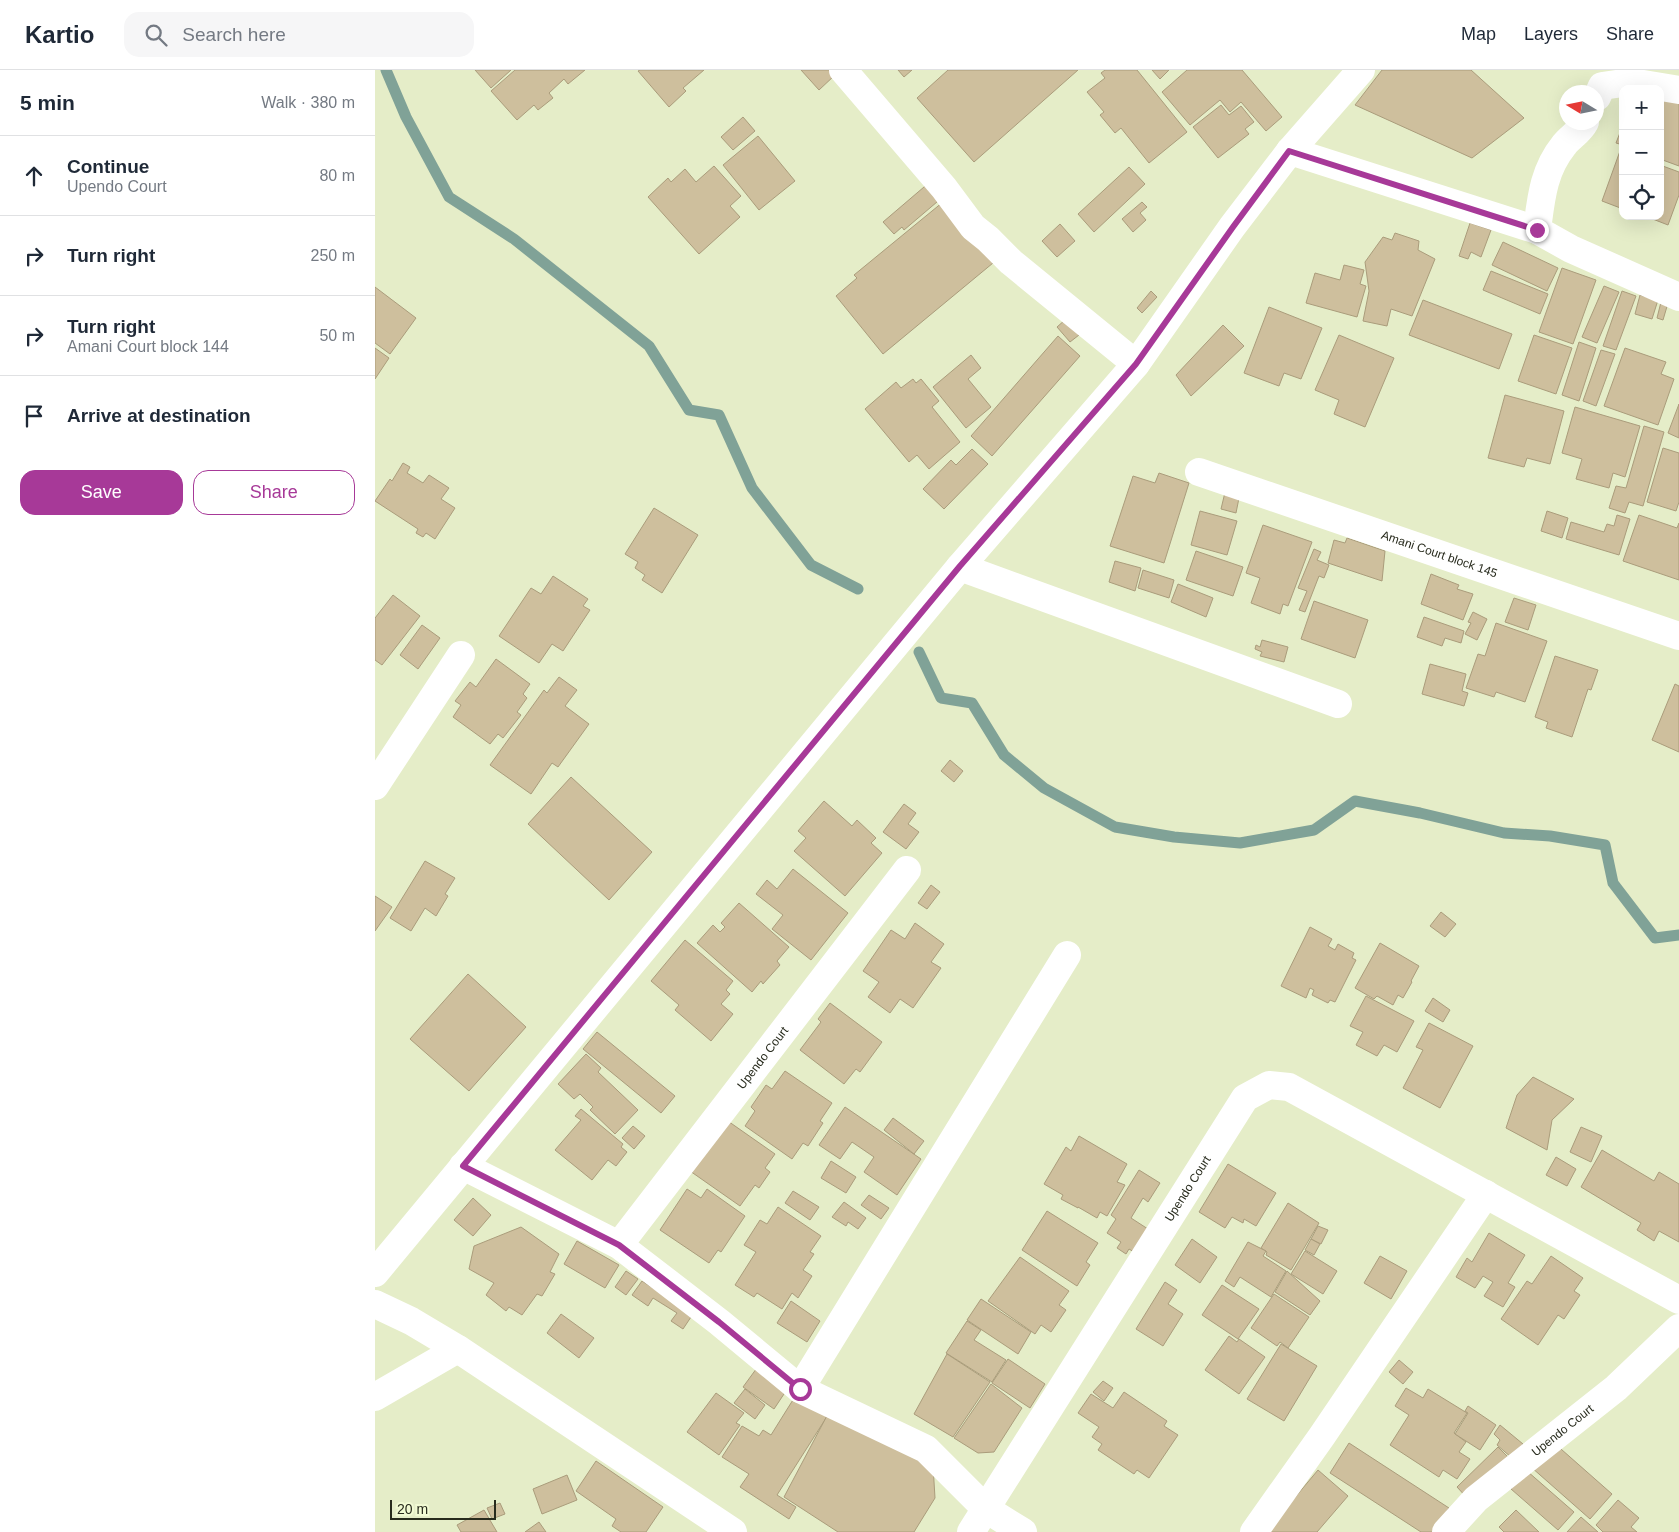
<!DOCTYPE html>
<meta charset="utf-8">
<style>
:root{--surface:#fff;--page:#f6f6f7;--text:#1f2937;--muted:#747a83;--line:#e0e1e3;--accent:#a73998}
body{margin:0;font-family:Arial,sans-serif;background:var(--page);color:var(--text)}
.controls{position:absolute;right:15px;top:15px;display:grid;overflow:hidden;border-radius:10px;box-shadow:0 5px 20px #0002}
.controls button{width:45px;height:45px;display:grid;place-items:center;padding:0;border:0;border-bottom:1px solid var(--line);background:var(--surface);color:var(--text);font:25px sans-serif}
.compass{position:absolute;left:1184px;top:15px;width:45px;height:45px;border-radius:50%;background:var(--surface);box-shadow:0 5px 20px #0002;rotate:280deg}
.scale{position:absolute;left:15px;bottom:12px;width:106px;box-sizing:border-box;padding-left:5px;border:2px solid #282b1d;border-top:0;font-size:14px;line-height:18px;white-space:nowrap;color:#282b1d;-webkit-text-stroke:4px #f2fad4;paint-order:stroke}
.stop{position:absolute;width:15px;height:15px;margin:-11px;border:4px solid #a73998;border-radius:50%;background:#fff}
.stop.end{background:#a73998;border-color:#fff;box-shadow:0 1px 5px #0008}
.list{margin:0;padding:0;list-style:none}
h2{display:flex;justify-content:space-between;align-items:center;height:65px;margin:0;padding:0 20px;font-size:21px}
h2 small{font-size:16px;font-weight:400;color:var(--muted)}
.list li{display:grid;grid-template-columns:32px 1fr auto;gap:15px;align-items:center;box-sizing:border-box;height:80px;padding:0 20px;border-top:1px solid var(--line)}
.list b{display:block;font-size:19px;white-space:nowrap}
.list p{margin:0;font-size:16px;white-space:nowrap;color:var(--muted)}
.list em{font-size:16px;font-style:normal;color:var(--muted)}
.actions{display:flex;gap:10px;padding:15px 20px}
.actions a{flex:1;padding:11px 0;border:1px solid var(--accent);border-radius:15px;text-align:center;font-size:18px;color:var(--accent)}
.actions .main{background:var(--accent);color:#fff}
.icon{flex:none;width:28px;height:28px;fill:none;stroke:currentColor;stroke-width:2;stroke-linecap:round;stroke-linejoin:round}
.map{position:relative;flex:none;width:1304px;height:1462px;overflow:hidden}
header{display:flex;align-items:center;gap:30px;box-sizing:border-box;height:70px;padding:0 25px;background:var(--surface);border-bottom:1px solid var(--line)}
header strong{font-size:24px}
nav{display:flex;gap:28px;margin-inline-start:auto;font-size:18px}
.search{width:350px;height:45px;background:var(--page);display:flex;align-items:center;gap:12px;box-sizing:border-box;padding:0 18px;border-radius:15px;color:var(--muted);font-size:19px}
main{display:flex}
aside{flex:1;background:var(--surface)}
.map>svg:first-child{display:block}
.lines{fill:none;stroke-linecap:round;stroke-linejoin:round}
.stream{stroke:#80a297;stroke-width:11}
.building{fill:#cebf9d;stroke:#aa9c7b}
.minor{stroke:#fff;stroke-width:28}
.route{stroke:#a73998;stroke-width:6}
.labels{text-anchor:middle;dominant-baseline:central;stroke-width:5;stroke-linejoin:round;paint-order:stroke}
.street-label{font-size:12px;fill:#282b1d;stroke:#f2fad4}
</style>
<header>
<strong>Kartio</strong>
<div class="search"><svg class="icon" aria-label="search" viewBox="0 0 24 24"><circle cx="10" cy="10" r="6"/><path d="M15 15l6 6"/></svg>Search here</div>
<nav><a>Map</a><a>Layers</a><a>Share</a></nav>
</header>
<main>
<aside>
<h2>5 min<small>Walk · 380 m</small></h2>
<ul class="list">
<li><svg class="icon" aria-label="ahead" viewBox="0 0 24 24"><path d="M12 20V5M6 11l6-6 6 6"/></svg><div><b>Continue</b><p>Upendo Court</p></div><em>80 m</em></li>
<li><svg class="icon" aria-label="right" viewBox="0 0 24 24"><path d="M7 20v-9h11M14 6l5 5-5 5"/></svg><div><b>Turn right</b></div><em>250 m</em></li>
<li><svg class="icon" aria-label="right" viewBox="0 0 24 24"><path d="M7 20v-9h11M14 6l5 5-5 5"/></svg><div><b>Turn right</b><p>Amani Court block 144</p></div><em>50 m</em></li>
<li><svg class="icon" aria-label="arrive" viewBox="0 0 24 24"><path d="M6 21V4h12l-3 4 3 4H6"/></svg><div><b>Arrive at destination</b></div></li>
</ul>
<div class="actions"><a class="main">Save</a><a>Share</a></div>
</aside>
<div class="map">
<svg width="1304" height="1462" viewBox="0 0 1304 1462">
<rect width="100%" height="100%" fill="#e5edc8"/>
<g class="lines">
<g class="stream">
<polyline points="11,0 31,47 74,127 139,169 274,276 314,340 344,345 377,418 436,495 483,519"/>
<polyline points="544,582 566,628 597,633 629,685 669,718 740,757 799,767 865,773 939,760 980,731 1045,743 1129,763 1175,766 1230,775 1238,813 1280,868 1304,865"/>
</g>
</g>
<g class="building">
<polygon points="100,0 136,0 116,18"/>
<polygon points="140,0 210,0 193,14 189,9 174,23 178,28 163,40 159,35 142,50 116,21"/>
<polygon points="265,0 329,0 308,18 311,21 294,37 263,1"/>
<polygon points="426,0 455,0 460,5 444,20"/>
<polygon points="523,0 537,0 529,7"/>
<polygon points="573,0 703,0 599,92 542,28"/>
<polygon points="730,0 762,0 812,62 774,93 746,58 740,63 725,45 729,42 712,22 730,8 726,3"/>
<polygon points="777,0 794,0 785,9"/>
<polygon points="812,0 867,0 907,47 891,61 866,32 855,42 845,30 815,55 787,22"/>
<polygon points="1007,0 1096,0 1149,48 1097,88 980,35"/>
<polygon points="1285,30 1304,32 1304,96 1285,89"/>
<polygon points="846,35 854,45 866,36 879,52 870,59 874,64 843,88 818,57"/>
<polygon points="368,47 380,61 358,80 346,67"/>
<polygon points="1248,55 1248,75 1241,73"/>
<polygon points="383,66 420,111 384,140 348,95"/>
<polygon points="1245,81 1248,82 1248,139 1227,131"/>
<polygon points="1285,95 1304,102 1304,125 1293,155 1270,146 1285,146"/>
<polygon points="339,96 366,126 355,136 365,147 324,184 273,127 293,108 296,112 310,99 321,112"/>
<polygon points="754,97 770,114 719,162 703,144"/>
<polygon points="556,111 569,126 529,160 527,157 519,164 508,152"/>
<polygon points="568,132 618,193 508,284 461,226 482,208 479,205"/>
<polygon points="767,132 772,137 765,143 771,150 758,162 747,149"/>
<polygon points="1095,153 1116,160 1106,187 1096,182 1093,189 1084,186"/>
<polygon points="685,154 700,171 682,187 667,171"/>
<polygon points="1020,163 1044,171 1043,180 1060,189 1037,246 1016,239 1012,256 988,251 994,221 990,192 1008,167 1017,170"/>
<polygon points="1128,172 1183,198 1172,221 1117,195"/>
<polygon points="969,195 989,200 985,214 991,216 982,247 931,233 940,203 965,210"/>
<polygon points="1187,198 1221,210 1198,274 1164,262"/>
<polygon points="1116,201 1173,224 1165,244 1108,220"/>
<polygon points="1229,216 1244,222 1222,273 1207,267"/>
<polygon points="0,217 41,248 15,284 0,273"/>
<polygon points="776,221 782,227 767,243 762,238"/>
<polygon points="1247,221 1261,226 1241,280 1228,276"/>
<polygon points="1265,225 1283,230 1277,249 1260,244"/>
<polygon points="1048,230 1137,264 1124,299 1034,265"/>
<polygon points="1286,232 1293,233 1288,250 1282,248"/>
<polygon points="894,237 947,258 926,309 909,303 904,316 869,303"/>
<polygon points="691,249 704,265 695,272 682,257"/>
<polygon points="848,255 869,276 816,326 801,305"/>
<polygon points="964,265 1019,288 990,357 959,344 964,330 940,320"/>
<polygon points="1159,265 1197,278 1181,324 1143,311"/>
<polygon points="683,266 705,286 617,386 596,366"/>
<polygon points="1204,272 1221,278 1204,331 1187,325"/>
<polygon points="0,278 14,288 0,309"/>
<polygon points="1250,278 1291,292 1286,304 1299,309 1283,355 1229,336"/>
<polygon points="1226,280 1240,284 1221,336 1208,331"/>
<polygon points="596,285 606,298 593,309 616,337 591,358 558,317"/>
<polygon points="538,309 541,313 546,309 564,331 557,337 585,372 554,399 542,385 534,392 490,339 521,312 526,318"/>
<polygon points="1130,325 1189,341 1175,394 1152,388 1149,397 1113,388"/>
<polygon points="1304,334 1304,368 1293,363"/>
<polygon points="1200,337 1265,356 1250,407 1238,403 1234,418 1201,409 1207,389 1187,383"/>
<polygon points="1269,356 1289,362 1268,436 1254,432 1250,443 1234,438 1241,416 1251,418"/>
<polygon points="1288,378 1304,383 1304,432 1301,441 1272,432"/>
<polygon points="597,379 613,394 569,439 548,419 576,390 581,395"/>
<polygon points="28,393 35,397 32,403 48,413 54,405 74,418 66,429 80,438 60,469 51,463 48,467 41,463 43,459 0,431 15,409 17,411"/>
<polygon points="784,403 814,413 789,493 735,476 758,406 780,413"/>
<polygon points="852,414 866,418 861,443 846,439"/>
<polygon points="279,438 323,465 287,523 267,510 270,505 260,498 263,492 250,484"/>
<polygon points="825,441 862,451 852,485 816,475"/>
<polygon points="1172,441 1193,448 1187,468 1166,461"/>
<polygon points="1242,445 1255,449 1244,485 1191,469 1196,452 1229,462 1232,454 1239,456"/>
<polygon points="1264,445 1302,458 1304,453 1304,510 1248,491"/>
<polygon points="888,455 937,472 913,536 908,534 905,544 876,533 885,508 871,503"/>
<polygon points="972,468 1010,481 1007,511 953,493 959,470 970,473"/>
<polygon points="939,479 946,482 942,490 954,495 949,508 944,506 930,542 924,540 932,521 923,518"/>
<polygon points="821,481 868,497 858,526 811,510"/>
<polygon points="740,491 766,498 760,521 734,512"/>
<polygon points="768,500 799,510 794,528 763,518"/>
<polygon points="1056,504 1084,515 1082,519 1098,524 1088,550 1046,534"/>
<polygon points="178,506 213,529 208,536 215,540 188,581 177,574 164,593 124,566 156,518 166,524"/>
<polygon points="803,514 838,528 831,547 796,532"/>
<polygon points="18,525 45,546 7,595 0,590 0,548"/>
<polygon points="1139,528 1161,535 1153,560 1130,552"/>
<polygon points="939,531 993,550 980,588 926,569"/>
<polygon points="1098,542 1112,549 1102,570 1090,564 1096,553 1093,552"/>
<polygon points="1049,547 1089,561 1086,573 1070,568 1067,576 1042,567"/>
<polygon points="1121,553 1172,571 1150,632 1121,622 1119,627 1091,618 1103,584 1110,586"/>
<polygon points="47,555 65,568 43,599 25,585"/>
<polygon points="887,570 913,577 909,592 885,586 887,582 880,579 881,575 885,577"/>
<polygon points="1180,586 1223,600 1216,620 1213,619 1197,667 1171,658 1173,652 1160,647"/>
<polygon points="121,589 155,614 148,624 152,628 142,642 146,645 128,668 123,664 115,674 78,647 86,635 80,631 95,612 101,617"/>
<polygon points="1055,594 1091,604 1087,621 1093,623 1089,636 1047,624"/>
<polygon points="184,607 202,620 190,636 214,654 183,697 177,693 156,724 115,695 169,620 172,623"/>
<polygon points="1300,614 1304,616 1304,682 1277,670"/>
<polygon points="575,690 588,701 579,712 566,701"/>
<polygon points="196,707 277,782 234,830 153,754"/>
<polygon points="449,731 477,756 482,750 501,768 496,773 507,783 470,826 419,781 431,768 423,761"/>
<polygon points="529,734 541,743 533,754 544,762 531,779 508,762"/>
<polygon points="50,791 80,808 70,824 73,826 61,846 50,838 36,861 15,848"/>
<polygon points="418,799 473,843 436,890 397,859 408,845 381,824 392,810 402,819"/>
<polygon points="556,815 565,822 552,839 543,833"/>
<polygon points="0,826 17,837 0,861"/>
<polygon points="364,833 414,877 402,891 405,895 388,914 386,911 377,922 322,873 338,855 345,862 350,857 346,853"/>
<polygon points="1066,842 1081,854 1070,867 1055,856"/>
<polygon points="540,853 569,874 556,892 566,898 538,938 525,929 515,943 493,927 504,912 488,901 516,860 530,869"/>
<polygon points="935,857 957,869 953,876 960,880 963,874 979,883 977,888 981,890 960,932 955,930 953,933 937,925 939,920 935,918 931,928 906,916"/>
<polygon points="310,870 358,911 351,920 355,924 346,934 358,944 336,971 300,940 304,935 276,911"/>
<polygon points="1005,873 1044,896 1036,911 1037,912 1028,928 1023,925 1018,935 1002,926 999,929 980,918"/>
<polygon points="93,904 151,957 94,1021 35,969"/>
<polygon points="991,926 1039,951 1022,982 1009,975 1002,986 981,975 988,962 975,956"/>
<polygon points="1058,928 1075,940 1068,952 1050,941"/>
<polygon points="455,933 507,972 485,1002 481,999 469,1014 425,980 446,952 443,949"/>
<polygon points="1054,953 1098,976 1065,1038 1028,1018 1048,980 1041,977"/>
<polygon points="222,962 300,1026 286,1043 208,979"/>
<polygon points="211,984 226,998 223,1002 263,1040 240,1064 215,1040 218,1037 205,1024 199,1029 183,1014"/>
<polygon points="410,1001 457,1033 445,1051 448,1053 433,1076 428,1073 417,1089 370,1056 380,1041 376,1037 391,1015 397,1019"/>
<polygon points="1158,1007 1199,1029 1177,1050 1172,1080 1131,1058 1142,1025"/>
<polygon points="470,1037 546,1089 522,1125 489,1102 499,1087 477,1072 465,1089 444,1075"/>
<polygon points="206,1039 248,1074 246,1077 252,1082 241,1096 233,1090 217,1110 180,1080 206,1050 200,1046"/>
<polygon points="518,1048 549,1071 539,1084 509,1060"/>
<polygon points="350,1049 400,1084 390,1098 395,1102 384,1118 380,1115 365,1136 315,1101"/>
<polygon points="258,1056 270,1066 259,1079 247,1068"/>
<polygon points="1206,1057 1227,1066 1216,1092 1195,1082"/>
<polygon points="704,1066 752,1094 742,1112 750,1115 732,1146 725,1142 722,1148 703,1137 703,1138 686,1129 688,1125 669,1114 691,1077 696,1081"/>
<polygon points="1227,1080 1279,1111 1284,1102 1304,1114 1304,1172 1284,1161 1279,1171 1262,1160 1266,1153 1206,1117"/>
<polygon points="1181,1087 1201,1099 1192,1116 1171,1105"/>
<polygon points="456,1091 481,1107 471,1123 446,1108"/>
<polygon points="853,1094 901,1123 881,1156 869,1149 868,1153 857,1147 850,1158 824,1142"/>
<polygon points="764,1100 785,1113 773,1132 768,1128 756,1148 773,1159 759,1182 754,1179 751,1184 742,1178 746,1172 732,1163 741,1149 736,1145"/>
<polygon points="312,1119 326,1128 332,1119 370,1146 346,1182 343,1180 334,1193 285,1160"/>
<polygon points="418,1121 444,1137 435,1150 410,1133"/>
<polygon points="494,1125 514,1138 506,1149 486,1135"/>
<polygon points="98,1128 116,1145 98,1166 79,1150"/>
<polygon points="469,1132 491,1148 483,1159 473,1152 471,1156 457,1147"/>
<polygon points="913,1133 944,1153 916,1200 891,1185 892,1182 886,1178"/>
<polygon points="403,1137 446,1166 435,1182 439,1184 428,1200 437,1206 423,1228 417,1223 407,1239 382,1223 379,1227 360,1215 381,1182 369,1175 385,1150 392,1154"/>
<polygon points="672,1141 723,1173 711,1192 715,1195 702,1216 647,1180"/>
<polygon points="943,1156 953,1160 946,1174 936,1169"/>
<polygon points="146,1157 184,1184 175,1202 180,1204 167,1226 162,1224 147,1245 134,1237 131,1241 111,1225 119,1213 94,1199 99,1176"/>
<polygon points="1114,1163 1150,1185 1133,1213 1140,1217 1128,1237 1109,1226 1118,1212 1108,1206 1100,1218 1081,1207 1092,1188 1097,1192"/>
<polygon points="817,1169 842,1187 825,1213 800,1195"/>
<polygon points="936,1169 945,1174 939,1185 930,1180"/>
<polygon points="202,1171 244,1195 230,1218 189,1194"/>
<polygon points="873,1172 891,1181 888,1186 911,1201 896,1227 865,1207 859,1217 850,1211"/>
<polygon points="930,1181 962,1201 948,1224 916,1204"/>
<polygon points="1005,1186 1032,1201 1016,1229 989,1213"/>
<polygon points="1176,1186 1208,1208 1199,1221 1205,1225 1189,1249 1183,1245 1163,1275 1126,1249 1152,1211 1157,1214"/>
<polygon points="645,1187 694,1221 684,1235 691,1240 676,1262 666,1255 660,1264 613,1231"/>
<polygon points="251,1201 263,1209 251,1225 240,1217"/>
<polygon points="912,1201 945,1231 935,1245 900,1222"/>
<polygon points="267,1211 318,1244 308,1259 296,1251 302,1243 278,1228 273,1236 257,1225"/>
<polygon points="790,1212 802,1220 793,1234 808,1244 788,1276 761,1259"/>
<polygon points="847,1215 884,1239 863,1269 827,1245"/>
<polygon points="899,1224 934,1247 913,1278 905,1272 902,1276 876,1258"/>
<polygon points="606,1229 656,1262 643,1284 592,1250"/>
<polygon points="416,1231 445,1251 432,1272 402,1253"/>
<polygon points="186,1244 219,1268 204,1288 172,1263"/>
<polygon points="592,1251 606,1260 599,1270 631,1290 617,1312 571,1283"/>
<polygon points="854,1266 862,1272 864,1269 890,1287 864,1324 830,1300"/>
<polygon points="906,1274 942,1296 909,1351 872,1329"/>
<polygon points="572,1284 615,1312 578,1367 539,1344"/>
<polygon points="633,1289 670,1314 655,1338 617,1313"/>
<polygon points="1024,1290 1038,1302 1028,1314 1014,1302"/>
<polygon points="387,1291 417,1312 399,1339 368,1317"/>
<polygon points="728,1311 738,1318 729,1331 718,1322"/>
<polygon points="616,1314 647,1338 619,1382 603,1383 579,1368"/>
<polygon points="1031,1318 1048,1328 1053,1319 1092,1343 1079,1363 1091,1372 1084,1382 1095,1389 1082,1409 1068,1400 1064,1407 1015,1375 1034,1345 1020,1336"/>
<polygon points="370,1319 390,1335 380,1349 359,1333"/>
<polygon points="749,1322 792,1351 789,1356 803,1365 774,1408 762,1400 759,1404 723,1380 727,1374 717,1367 724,1357 703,1343 716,1324 738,1338"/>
<polygon points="341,1323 369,1343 361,1353 365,1355 344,1385 312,1362"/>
<polygon points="421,1325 453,1345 402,1425 421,1437 414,1449 365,1417 374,1404 347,1387 367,1356 384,1366 388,1360 396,1365"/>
<polygon points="1093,1336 1121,1355 1105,1380 1080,1364 1093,1343 1090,1341"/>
<polygon points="455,1340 558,1395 560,1428 539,1462 463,1462 409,1427"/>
<polygon points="1125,1355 1148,1374 1137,1388 1122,1375 1125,1370 1119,1364"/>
<polygon points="1178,1372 1237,1424 1215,1449 1156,1397"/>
<polygon points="974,1373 1074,1438 1058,1462 1046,1462 955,1403"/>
<polygon points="1123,1377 1134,1388 1093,1429 1082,1417"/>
<polygon points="221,1391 288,1437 271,1462 246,1462 237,1456 241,1449 201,1421"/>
<polygon points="943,1400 973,1426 942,1462 891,1462"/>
<polygon points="1152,1401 1199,1442 1183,1460 1136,1419"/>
<polygon points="192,1405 202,1430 167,1444 158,1419"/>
<polygon points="1243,1430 1264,1448 1256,1457 1262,1462 1228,1462 1221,1455"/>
<polygon points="125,1433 130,1444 117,1449 112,1438"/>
<polygon points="109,1440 122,1462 86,1462 82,1455"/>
<polygon points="1141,1440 1164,1462 1129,1462 1124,1457"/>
<polygon points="1206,1447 1223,1462 1192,1462"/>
<polygon points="164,1452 171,1462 150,1462"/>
</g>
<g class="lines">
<g class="minor">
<polyline points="468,0 569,118 598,157 613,169 636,192 761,294"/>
<polyline points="1222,27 1227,16 1256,12 1304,20"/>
<polyline points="915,81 1162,160 1196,179 1304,227"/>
<path d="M1162,160C1166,129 1168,101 1189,75C1195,67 1205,62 1210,52"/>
<path id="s1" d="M824,402L1304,566"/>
<polyline points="585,497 963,634"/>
<polyline points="0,716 86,585"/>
<polyline points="88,1096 244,1175 344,1252 425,1319 551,1379 611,1439 648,1462"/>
<path id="s2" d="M244,1175L532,800"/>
<polyline points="0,1203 585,497 761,294 857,157 915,81 986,0"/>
<polyline points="0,1234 36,1251 83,1279 358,1462"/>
<polyline points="425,1319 692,885"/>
<polyline points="0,1327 83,1279"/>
<path id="s3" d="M596,1462L870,1028L894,1015L914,1017L1304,1230"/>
<polyline points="879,1462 947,1366 1111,1124"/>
<path id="s4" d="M1071,1462L1101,1429L1241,1318L1304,1258"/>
</g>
</g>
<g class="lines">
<polyline class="route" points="425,1319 344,1252 244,1175 88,1096 585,496 761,294 858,157 914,81 1162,160"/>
</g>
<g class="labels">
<g class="street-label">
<text stroke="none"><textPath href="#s1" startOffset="254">Amani Court block 145</textPath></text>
<text stroke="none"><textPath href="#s2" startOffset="236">Upendo Court</textPath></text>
<text stroke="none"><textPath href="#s3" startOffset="406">Upendo Court</textPath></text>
<text stroke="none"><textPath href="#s4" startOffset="155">Upendo Court</textPath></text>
</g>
</g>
</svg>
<div class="controls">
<button>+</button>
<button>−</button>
<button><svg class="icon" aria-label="locate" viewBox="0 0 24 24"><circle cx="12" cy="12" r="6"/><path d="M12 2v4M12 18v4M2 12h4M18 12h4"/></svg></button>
</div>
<svg class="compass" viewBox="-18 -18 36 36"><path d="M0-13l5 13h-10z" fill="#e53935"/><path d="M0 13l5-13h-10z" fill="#747a83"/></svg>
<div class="scale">20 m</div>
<div class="stop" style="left:425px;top:1319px"></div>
<div class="stop end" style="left:1162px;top:160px"></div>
</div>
</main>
